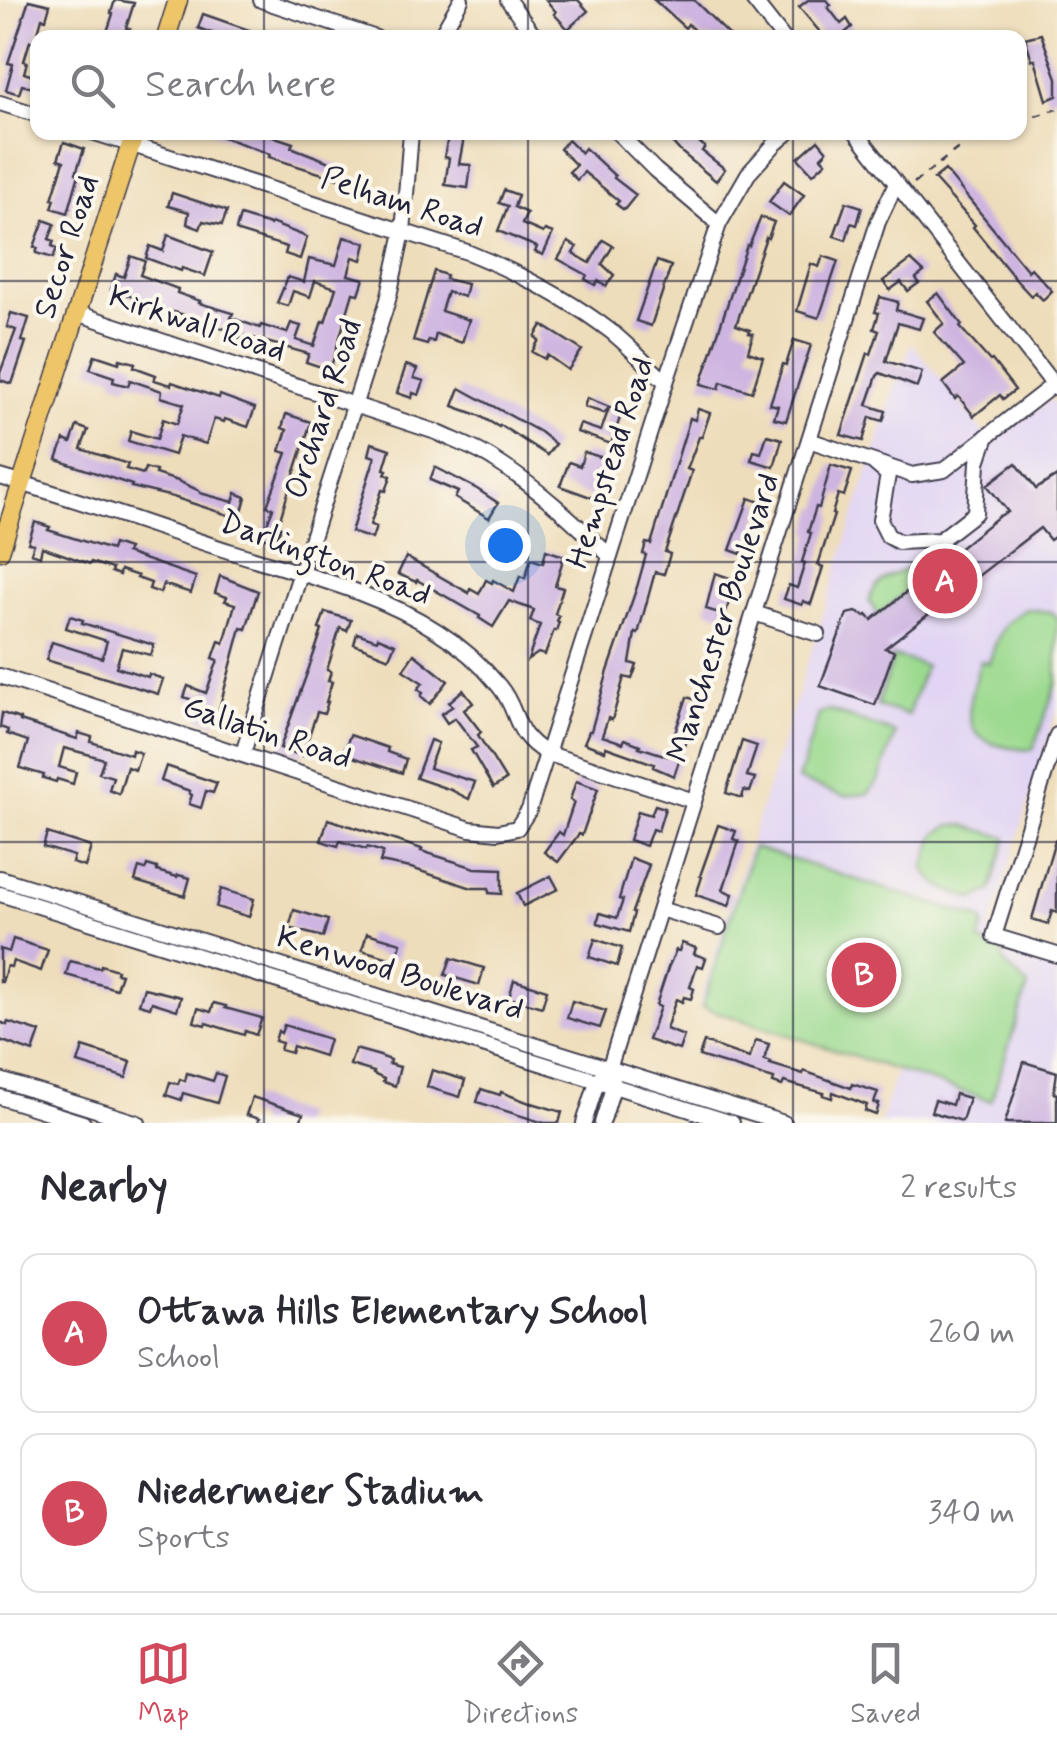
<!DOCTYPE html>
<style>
:root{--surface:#fff;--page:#f7f7f7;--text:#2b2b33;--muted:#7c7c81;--line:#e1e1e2;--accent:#d1495b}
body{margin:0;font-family:Mynerve,sans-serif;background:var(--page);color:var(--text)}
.you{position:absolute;left:505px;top:545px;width:35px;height:35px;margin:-25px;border:8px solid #fff;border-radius:50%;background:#1a73e8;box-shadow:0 0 0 15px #1a73e833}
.badge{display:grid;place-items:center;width:65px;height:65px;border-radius:50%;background:var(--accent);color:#fff;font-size:32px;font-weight:700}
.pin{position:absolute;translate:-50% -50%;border:5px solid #fff;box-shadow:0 2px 10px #0006}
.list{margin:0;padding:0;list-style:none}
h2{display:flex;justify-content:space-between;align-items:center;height:130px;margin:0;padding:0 40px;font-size:42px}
h2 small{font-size:32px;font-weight:400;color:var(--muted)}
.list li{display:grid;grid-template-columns:65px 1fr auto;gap:30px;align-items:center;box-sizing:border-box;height:160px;margin:0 20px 20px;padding:0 20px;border:2px solid var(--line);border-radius:20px}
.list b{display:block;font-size:38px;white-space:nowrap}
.list p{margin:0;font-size:32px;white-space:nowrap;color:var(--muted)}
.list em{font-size:32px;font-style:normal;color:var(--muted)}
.icon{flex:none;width:55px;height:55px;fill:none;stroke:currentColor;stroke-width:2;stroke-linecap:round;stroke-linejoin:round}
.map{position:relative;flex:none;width:1057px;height:1123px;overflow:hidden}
.search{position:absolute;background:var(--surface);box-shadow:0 2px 8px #0004;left:30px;right:30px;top:30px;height:110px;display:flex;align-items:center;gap:25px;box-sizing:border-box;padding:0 35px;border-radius:20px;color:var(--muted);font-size:38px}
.sheet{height:490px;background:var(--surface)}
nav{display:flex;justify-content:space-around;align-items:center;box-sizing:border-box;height:140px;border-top:2px solid var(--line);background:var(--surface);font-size:28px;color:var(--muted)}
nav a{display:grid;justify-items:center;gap:5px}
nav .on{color:var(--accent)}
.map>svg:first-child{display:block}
.built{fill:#e1d4f4}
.green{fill:#9cda90;stroke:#5f7e66;stroke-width:2.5}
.building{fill:#cdb4e1}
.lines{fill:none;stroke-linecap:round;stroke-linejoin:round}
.minor-casing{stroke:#413e4e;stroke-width:18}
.major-casing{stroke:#413e4e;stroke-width:21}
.path{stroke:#413e4e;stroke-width:2.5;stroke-dasharray:8 8;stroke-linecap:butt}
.minor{stroke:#fff;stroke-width:14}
.major{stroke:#eec569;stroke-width:18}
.grid{fill:none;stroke:#22223b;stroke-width:2.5;stroke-opacity:0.55}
.labels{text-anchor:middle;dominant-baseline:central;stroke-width:8;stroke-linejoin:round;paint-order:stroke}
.street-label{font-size:32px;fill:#22223b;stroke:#fbf7ec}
</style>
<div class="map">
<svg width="1057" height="1123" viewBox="0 0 1057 1123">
<rect width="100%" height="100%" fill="#fbf7ec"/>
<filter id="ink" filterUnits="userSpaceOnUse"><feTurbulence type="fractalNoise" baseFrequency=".01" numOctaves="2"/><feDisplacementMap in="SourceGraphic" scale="20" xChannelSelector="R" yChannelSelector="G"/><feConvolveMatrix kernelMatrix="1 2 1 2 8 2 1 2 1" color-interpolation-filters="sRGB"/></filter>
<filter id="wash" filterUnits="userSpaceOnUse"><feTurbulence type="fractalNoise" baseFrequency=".0048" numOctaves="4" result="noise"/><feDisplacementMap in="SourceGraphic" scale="40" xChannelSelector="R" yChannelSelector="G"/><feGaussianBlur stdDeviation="2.25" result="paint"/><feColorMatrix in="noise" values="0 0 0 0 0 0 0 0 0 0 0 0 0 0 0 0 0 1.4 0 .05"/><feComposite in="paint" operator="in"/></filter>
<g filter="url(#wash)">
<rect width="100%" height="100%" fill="#eeddba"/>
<polygon class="built" points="912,343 991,442 1050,400 1057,408 1057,709 989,932 1057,958 1057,1123 880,1123 897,1069 699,1004 897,381"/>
<g class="green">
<path d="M907,570L910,573L908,576L915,585L878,615L869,601C874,582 889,574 907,570Z"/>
<path d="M1026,609L1051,612L1057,617V682L1033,750C962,747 960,721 981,661L989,663C998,636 1000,623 1026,609Z"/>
<polygon points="894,656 925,666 908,715 877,706"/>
<polygon points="828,710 895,733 880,778 868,794 843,796 798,780 819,714"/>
<path d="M951,825H964L1007,838L991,891L974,899C952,892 936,889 924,868L935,835Z"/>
<polygon points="753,847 981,919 984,925 979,941 1002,952 1005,964 1028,986 991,1101 702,1007"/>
</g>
<g id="blocks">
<g class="building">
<polygon points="29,0 50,5 46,19 42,18 35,43 30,41 24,61 27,62 24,73 36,77 33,88 22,85 19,94 6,90 13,64 8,63"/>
<polygon points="115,0 134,3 126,28 130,29 127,38 105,38 113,14 111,13"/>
<polygon points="546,0 578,0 588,11 568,29 554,14 556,12"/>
<polygon points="654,0 694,0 732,38 701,38 688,24 685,28"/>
<polygon points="808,0 827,0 831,5 828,7 841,24 847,19 852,27 839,38 825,38 799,7"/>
<polygon points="203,14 266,36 265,38 225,38 198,28"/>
<polygon points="1041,34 1057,78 1057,96 1047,100 1035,60 1032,60 1025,38"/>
<polygon points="209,132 270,132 269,135 293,143 291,147 345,168 341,180 269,157 270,154"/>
<polygon points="449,132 465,132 459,164 471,165 468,188 445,185 449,158 444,157"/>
<polygon points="663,132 687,132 705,147 702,151 725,169 716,181 680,151"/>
<polygon points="568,140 581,153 585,148 615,176 614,178 636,195 624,210 616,204 619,201 584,172 577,180 569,172 576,165 560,149"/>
<polygon points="818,140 827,151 821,157 826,162 813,174 798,158"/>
<polygon points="64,142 84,149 76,173 79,174 68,213 52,208 55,199 52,199 64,161 58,159"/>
<polygon points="945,170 1028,271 1031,268 1052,291 1043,300 1035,292 1031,296 1017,281 973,227 975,225 934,179"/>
<polygon points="784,181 804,195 789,216 769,202"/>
<polygon points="504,190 518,195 514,207 527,213 522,224 543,233 545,230 553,233 543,255 535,252 537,247 498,231 508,206 499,203"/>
<polygon points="172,193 227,211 222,225 203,221 200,229 187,224 189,212 168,206"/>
<polygon points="846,202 862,207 857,225 851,223 846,240 834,236"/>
<polygon points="240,216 270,225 271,223 307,237 300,259 285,254 287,247 238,232 236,230"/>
<polygon points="761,217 774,222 768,238 766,237 736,325 750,330 749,333 753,334 748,352 763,357 752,392 721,382 719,389 701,384 747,245 749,246"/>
<polygon points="44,220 55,224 49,239 54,241 52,246 57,248 53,258 36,253 38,248 34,247"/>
<polygon points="168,235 213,252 205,276 182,268 181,271 146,258 150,246 163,251"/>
<polygon points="344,237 366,243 362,260 353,257 348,275 364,279 359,294 353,293 330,370 306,362 309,354 246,336 245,340 233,336 234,332 178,313 138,305 140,299 111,290 116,274 124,277 131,256 145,261 140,275 178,289 177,293 200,301 199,303 233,313 231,318 260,328 261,325 287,333 291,323 301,326 296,340 314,346 322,321 325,322 336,288 315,281 310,297 293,291 288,306 277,303 288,277 304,282 309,259 336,265"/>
<polygon points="603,240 613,246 602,264 614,275 606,286 598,281 595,285 585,279 587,275 558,259 568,242 577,247 573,253 590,263"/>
<polygon points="823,256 838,261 819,318 797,311 811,264 819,267"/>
<polygon points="911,260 924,272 916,278 919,283 908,291 901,282 890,290 883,281"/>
<polygon points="657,261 671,266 651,326 636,321"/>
<polygon points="434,271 446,275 445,279 467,284 464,297 447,292 441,311 469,320 462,343 436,334 434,342 429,340 427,345 413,341"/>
<polygon points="938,293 962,325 960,327 990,361 992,360 1015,390 1003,399 1000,395 974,416 958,396 955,399 943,383 964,366 934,332 943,324 945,325 927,301"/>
<polygon points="880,297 898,302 896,310 923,318 919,329 898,323 886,361 922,372 917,387 880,373 877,376 867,405 886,411 883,421 870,417 863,441 841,435 868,353 871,354 879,331 874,329 879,313 875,312"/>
<polygon points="11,313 29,318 22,341 26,342 12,384 0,380 0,373 16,330 7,327"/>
<polygon points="542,325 582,350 568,370 547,355 545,359 532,352 539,340 535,337"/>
<polygon points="794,340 811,345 786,421 774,418 778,406 770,404 783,364 786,365"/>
<polygon points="95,355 119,363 120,359 135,363 134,367 156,375 154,380 171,385 172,382 219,398 220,395 255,408 248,427 225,419 224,422 214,419 206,444 180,436 174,455 128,441 131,431 157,439 163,419 177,424 184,404 161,397 162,391 130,380 128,386 113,382 114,377 90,369"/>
<polygon points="406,365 417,369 414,378 424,381 419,395 413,393 412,398 397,393"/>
<polygon points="460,388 540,432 555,444 547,455 500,425 499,427 478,415 453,406"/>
<polygon points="587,398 622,412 611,444 577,432 580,424 601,431 609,408 604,413 584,407"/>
<polygon points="698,409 710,413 702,437 699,437 687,469 692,471 665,552 670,554 664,574 655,572 638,634 635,633 630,663 637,665 632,679 624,677 612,720 608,718 602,736 623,743 625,739 640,745 639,747 667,756 687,697 700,701 693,726 691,725 674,776 653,767 654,764 606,747 605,751 584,743 589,731 591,731 608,671 637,587 646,555 643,554 646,543 651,544 690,418 695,420"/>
<polygon points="286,414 311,422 287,496 278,526 281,527 275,542 262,537 273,508 267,506 287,453 280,451 287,430 282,428"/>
<polygon points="77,426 88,430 81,449 128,464 126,469 143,474 145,468 156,471 155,474 178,481 200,491 200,493 233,502 236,493 246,497 240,519 173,497 131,487 132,485 57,460 64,440 71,443"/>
<polygon points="767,435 782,439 774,467 751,460 754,451 761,453"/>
<polygon points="372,443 390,449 384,469 387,470 385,474 391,476 386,491 382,490 370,525 376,527 372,539 351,532 375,457 369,455"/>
<polygon points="584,452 607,459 596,499 560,486 569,462 580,466"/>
<polygon points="1016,463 1036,489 1057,476 1057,535 1050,540 1040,528 885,648 894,651 875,705 820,686 847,614 856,612 865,616 867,615 872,620 915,585 907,576 910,573 907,570 925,556 935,568 999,516 1008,512 987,485"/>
<polygon points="831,465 852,471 844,496 838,494 832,514 834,515 818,565 823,567 811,604 803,601 802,605 784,599 789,585 797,588 805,563 802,562 811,533 808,532 816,507 819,508"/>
<polygon points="435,467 477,489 498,503 489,518 455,498 458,492 430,480"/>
<polygon points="749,498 763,503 748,548 743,547 741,554 730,550"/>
<polygon points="35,522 50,527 48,530 111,550 113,544 128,549 126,553 196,577 191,593 163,584 160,593 149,589 151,583 137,578 138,576 120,570 119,575 111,572 112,569 91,562 90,564 42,547 40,556 31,553 34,544 28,543"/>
<polygon points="546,550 564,556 555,586 563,588 555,614 559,616 557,621 559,622 556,631 554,630 545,655 538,653 528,660 540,625 530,621 534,610 509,601 493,627 479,618 480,616 417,580 416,582 398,574 406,557 469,593 470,589 479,594 486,580 492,583 493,580 514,592 520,576 525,578 531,559 543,563"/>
<polygon points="715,573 736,580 725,615 706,609"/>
<polygon points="220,576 258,591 246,629 241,628 215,724 198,718 202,704 184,697 188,686 206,693 218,660 213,658 219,641 224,643 235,604 225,601 227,597 215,593"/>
<polygon points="325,612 351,620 347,631 340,628 327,670 331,672 328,681 332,682 326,702 328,702 324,714 317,712 302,756 280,748 310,665 322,630 319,629"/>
<polygon points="70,616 83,620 82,623 154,645 151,655 122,648 116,667 148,677 149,674 163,679 158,694 46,660 52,642 102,658 107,641 66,628"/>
<polygon points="357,633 377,640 378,637 395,644 389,658 354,644"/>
<polygon points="414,654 448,681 430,704 421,696 423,693 418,689 423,683 403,670"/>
<polygon points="463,690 473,703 464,710 481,732 478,735 506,780 493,788 471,750 477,747 455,718 447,723 441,714 453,706 449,702"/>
<polygon points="2,713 20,719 20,721 77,739 79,733 92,737 91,742 131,755 132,750 141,753 135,770 127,767 119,794 109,790 113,777 99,773 104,759 87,754 64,748 59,767 76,772 73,784 57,779 56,782 43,778 44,775 20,768 28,741 7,734 8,730 0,727"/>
<polygon points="350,735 388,748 387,752 406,759 402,773 343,754"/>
<polygon points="430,740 438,743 429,768 475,782 469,799 451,790 416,778"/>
<polygon points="742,741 757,746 747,776 755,778 750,792 744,790 742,798 726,793"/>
<polygon points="166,766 217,783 213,793 206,791 201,808 189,804 192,795 189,793 190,791 161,781"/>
<polygon points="576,781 598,789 582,835 579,834 558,862 544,852 559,832 563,835 574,802 570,800"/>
<polygon points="655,805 665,808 658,831 652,829 646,846 629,840 638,811 651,815"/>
<polygon points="328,819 422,849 421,851 475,868 502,869 502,894 489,893 489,888 472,888 411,868 380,862 383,852 367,847 366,849 340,841 338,846 321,841"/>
<polygon points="718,825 736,831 733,839 739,841 723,890 733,894 729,906 696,895 702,877 700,876"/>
<polygon points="47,833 91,847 85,867 72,863 74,856 43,847"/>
<polygon points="1055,840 1057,841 1057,913 1052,911 1048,924 1032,919"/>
<polygon points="631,858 649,865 632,912 634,913 629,932 598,923 598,919 600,913 617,918 623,900 619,899"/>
<polygon points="147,865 157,868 157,871 177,877 178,875 190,878 185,896 135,881 139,868 145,870"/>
<polygon points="551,876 558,889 523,906 517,893"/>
<polygon points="221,889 254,899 249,917 216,907"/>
<polygon points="294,910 328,920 323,937 289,928"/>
<polygon points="367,933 401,943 396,960 362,950"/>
<polygon points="13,939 48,950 41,971 13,961 11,967 7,966 2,982 0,982 0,949 9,952"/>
<polygon points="595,939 622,948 617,966 589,957"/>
<polygon points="682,943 696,948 694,954 706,958 703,967 697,965 690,987 694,989 691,999 684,997 682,1002 676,999 666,1029 684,1036 679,1050 648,1040 660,1007 656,1005 668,968 676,950 679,951"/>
<polygon points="451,958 484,968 479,985 445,975"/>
<polygon points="70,961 100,968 101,965 117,970 116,973 121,974 116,989 66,975"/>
<polygon points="514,980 547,990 542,1007 509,998"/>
<polygon points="144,988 181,997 177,1010 152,1002 150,1007 139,1004"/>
<polygon points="572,1001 606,1011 600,1028 567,1018"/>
<polygon points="214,1003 226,1006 225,1008 262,1018 256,1035 245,1031 244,1035 206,1023 205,1025 194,1022 198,1008 211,1012"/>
<polygon points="0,1022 7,1025 8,1022 40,1032 33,1052 0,1040"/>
<polygon points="284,1025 329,1039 324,1056 293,1046 291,1053 280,1050 282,1043 275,1041 278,1031 281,1033"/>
<polygon points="756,1040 769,1044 764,1060 771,1062 770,1064 803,1074 804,1071 851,1088 852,1084 878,1092 874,1103 879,1104 876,1115 865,1111 867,1105 833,1092 832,1098 823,1095 824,1093 784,1082 782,1086 773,1083 774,1079 699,1056 704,1042 749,1058"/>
<polygon points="83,1047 131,1062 126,1078 78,1063"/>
<polygon points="355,1049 380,1056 390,1060 389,1064 400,1067 395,1086 383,1082 384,1079 373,1074 374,1072 350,1065"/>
<polygon points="1024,1062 1057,1072 1054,1093 1057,1094 1057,1123 1005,1123"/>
<polygon points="432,1070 465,1080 460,1097 427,1087"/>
<polygon points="187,1073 213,1081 216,1073 225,1076 217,1103 183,1093 181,1100 166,1095 170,1082 178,1084 180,1079 185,1081"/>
<polygon points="481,1089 500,1095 501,1092 532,1104 532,1103 562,1112 559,1123 544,1123 477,1102"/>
<polygon points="955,1094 969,1098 962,1121 931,1112 935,1100 952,1105"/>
<polygon points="252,1097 303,1114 300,1123 257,1123 259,1119 246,1115"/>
</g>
</g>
</g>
<g filter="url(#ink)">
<use href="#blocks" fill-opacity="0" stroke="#413e4e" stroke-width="2.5"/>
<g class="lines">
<g class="minor-casing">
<g id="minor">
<polyline points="261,0 376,38"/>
<polyline points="508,0 536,38"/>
<polyline points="753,0 783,38"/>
<polyline points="439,38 461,0"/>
<polyline points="0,103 38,115"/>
<path d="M92,132L467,252C519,273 568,298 613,333C631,348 648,366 666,382"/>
<polyline points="617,132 655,170 719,224"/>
<polyline points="856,132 1057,389"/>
<path d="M77,313L436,432C455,441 476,448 494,460C537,487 573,521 610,556"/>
<polyline points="809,440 912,475 944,470 1053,385"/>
<polyline points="875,464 888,475 880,520 888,536 899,542 940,540 975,513 978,462 987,436"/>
<path d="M0,477C78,499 155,527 232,552C300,574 376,591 437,631C461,646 482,665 499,686C521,713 511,732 546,753L694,801"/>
<polyline points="754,613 818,634"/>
<polyline points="0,676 470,829 498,832 517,828 529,810 666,382 719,224 748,174 775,144 789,132"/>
<polyline points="1057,735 994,936 1057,955"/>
<polyline points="243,753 388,300 403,232 411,132"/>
<polyline points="0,878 784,1123"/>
<polyline points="0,894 732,1123"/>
<polyline points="660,909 719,927"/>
<polyline points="0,1080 138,1123"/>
<polyline points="0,1097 83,1123"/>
<polyline points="584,1123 598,1079 609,1069 878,222 895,186"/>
<polyline points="602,1123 614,1084 611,1076"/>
</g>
</g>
<g class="major-casing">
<g id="major">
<polyline points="166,38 178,0"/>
<polyline points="0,551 135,132"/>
</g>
</g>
<g class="path">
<polyline points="1020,121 1057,109"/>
<polyline points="914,183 970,139 985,132"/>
</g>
<use href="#minor" class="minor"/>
<use href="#major" class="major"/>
</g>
</g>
<path class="grid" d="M264,0V38M528,0V38M793,0V38M264,132V1123M528,132V1123M793,132V1123M0,281H1057M0,562H1057M0,842H1057"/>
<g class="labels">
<g class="street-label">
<text transform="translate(402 203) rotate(18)">Pelham Road</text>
<text transform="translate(67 247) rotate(-72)">Secor Road</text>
<text transform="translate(197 324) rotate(18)">Kirkwall Road</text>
<text transform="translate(324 409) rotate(-72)">Orchard Road</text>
<text transform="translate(611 463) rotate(-72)">Hempstead Road</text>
<text transform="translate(325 559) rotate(20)">Darlington Road</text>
<text transform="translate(724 618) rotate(-72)">Manchester Boulevard</text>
<text transform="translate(267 733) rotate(18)">Gallatin Road</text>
<text transform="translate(400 974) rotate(17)">Kenwood Boulevard</text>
</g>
</g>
</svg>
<div class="you"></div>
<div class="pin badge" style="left:945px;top:581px">A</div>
<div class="pin badge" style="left:864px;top:975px">B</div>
<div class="search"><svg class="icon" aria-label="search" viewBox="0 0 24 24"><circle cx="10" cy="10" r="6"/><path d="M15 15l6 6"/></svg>Search here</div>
</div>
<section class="sheet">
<h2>Nearby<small>2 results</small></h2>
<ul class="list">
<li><span class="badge">A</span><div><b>Ottawa Hills Elementary School</b><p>School</p></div><em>260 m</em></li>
<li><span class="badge">B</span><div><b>Niedermeier Stadium</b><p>Sports</p></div><em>340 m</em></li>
</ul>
</section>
<nav>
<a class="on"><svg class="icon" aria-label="map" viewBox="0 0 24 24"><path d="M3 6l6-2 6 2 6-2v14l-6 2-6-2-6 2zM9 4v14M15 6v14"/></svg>Map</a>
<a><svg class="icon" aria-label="directions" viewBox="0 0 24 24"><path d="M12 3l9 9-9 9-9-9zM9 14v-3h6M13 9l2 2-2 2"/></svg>Directions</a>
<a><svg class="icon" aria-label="saved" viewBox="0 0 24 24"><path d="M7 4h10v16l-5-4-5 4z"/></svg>Saved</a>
</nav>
